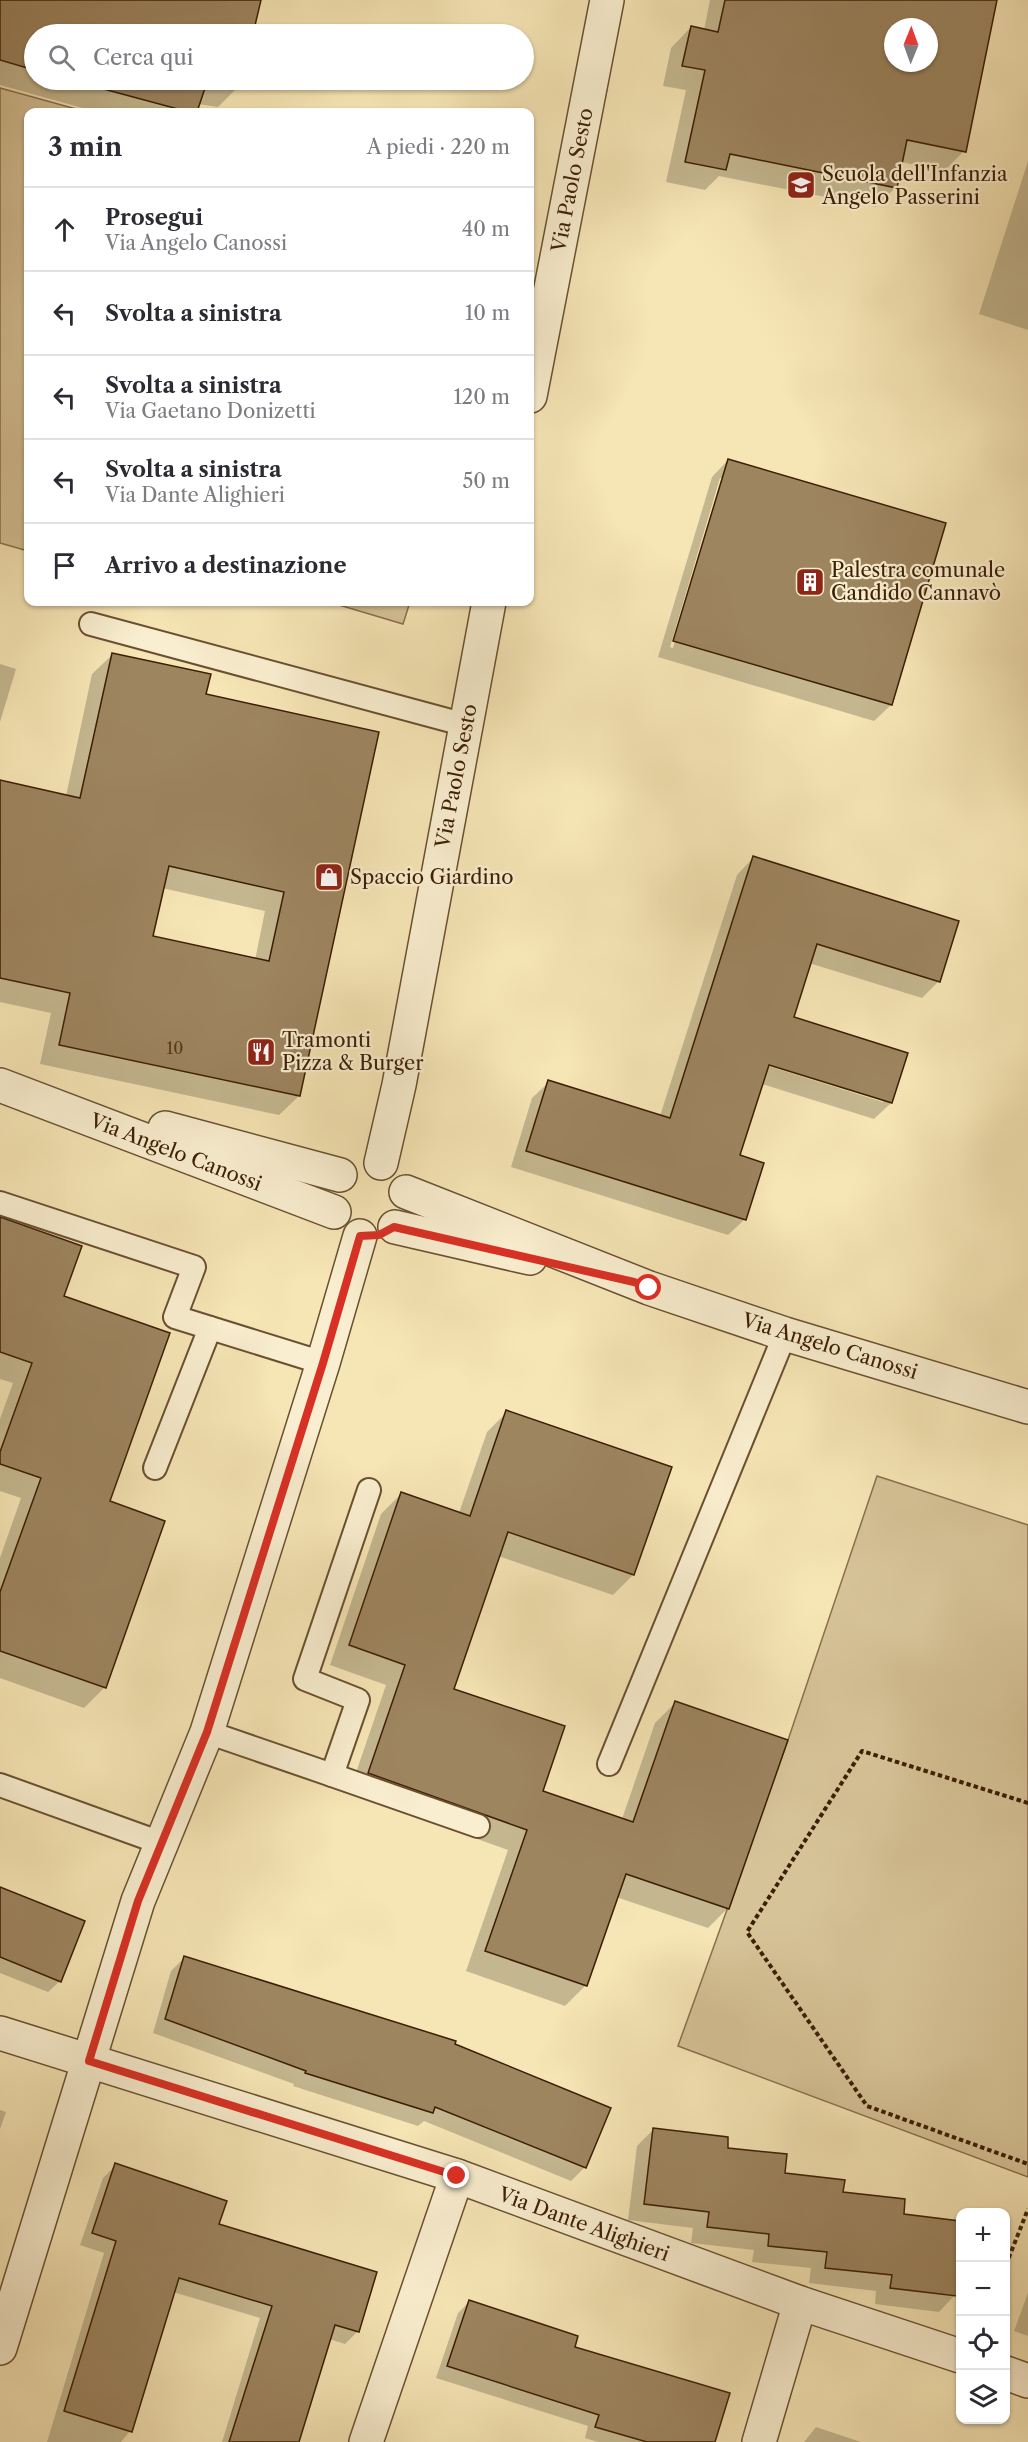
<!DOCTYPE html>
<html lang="it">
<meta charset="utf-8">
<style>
:root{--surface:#fff;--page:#f2f2f3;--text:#2b2b33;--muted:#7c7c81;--line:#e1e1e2}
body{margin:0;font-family:"Libre Caslon Text",serif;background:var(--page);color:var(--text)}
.controls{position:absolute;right:18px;bottom:18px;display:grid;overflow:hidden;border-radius:12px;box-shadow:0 2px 4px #0004}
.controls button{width:54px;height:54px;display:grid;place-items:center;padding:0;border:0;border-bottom:2px solid var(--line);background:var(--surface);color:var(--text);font:30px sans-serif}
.compass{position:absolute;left:884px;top:18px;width:54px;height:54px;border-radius:50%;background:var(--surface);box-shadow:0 2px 4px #0004;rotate:1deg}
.stop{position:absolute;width:18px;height:18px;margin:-14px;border:4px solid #d93025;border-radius:50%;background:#fff}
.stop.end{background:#d93025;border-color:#fff;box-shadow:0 2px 6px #0008}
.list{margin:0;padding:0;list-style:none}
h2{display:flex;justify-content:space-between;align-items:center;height:78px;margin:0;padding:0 24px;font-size:26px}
h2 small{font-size:20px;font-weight:400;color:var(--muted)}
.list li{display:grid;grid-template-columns:39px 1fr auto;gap:18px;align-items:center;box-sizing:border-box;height:84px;padding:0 24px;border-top:2px solid var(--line)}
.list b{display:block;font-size:22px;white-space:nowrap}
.list p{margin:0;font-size:20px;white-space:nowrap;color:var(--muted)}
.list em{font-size:20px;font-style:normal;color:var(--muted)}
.icon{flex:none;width:33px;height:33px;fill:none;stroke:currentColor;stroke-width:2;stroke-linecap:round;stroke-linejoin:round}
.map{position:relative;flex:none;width:1028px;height:2442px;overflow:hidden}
.search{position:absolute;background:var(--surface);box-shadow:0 2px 4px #0004;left:24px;top:24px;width:510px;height:66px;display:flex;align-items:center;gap:15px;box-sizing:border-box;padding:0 21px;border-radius:33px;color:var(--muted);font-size:22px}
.panel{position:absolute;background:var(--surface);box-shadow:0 2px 4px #0004;left:24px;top:108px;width:510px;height:498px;border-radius:12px}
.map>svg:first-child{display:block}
.green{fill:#d6c397;stroke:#89704e;stroke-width:1.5}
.shadow{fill:#0003;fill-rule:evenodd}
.building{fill:#9d8560;stroke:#3c1e04;stroke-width:1.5;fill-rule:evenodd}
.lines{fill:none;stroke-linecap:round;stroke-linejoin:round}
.service-casing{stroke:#6a5030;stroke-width:26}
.minor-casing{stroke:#6a5030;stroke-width:36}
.path{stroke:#3c1e04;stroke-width:4;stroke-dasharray:4.5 3;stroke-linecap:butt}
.service{stroke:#f9eecf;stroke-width:22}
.minor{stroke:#f9eecf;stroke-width:33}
.route{stroke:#d93025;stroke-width:8}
.labels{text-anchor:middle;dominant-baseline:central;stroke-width:4.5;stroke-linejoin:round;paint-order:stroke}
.number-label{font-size:16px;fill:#54381b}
.poi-label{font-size:20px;fill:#3c1e04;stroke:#f9eecf;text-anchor:start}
.street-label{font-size:20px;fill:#3c1e04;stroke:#f9eecf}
</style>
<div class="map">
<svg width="1028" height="2442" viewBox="0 0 1028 2442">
<rect width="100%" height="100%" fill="#f6e5b5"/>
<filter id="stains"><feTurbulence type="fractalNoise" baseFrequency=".00333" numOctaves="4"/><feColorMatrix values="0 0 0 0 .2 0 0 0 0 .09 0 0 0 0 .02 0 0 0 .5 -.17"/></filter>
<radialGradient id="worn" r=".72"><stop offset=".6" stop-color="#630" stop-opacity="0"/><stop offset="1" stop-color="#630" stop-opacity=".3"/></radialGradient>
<g class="green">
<polygon points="0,88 87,112 28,112 28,551 0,543"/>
<polygon points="329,602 410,602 403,624"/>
<polygon points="877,1476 1028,1525 1028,2177 678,2046 788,1740"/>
</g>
<g class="shadow">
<polygon points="0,0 260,0 251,34 34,34 34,80 240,80 238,87 218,107 198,104 195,112 97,112 0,85"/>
<path d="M710,0H996L964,151L944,171L901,162L896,187L876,207L719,176L705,190L666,182L686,90L663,86L671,48L691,27L704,30ZM893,27H929V63H893Z"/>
<polygon points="1028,161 1028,330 979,314"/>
<path d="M728,460L891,705L874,721L658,657L712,477ZM720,478H723L673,648L670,647Z"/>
<path d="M112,655L205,696L378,733L299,1096L279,1115L40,1064L51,1013L0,1002V804L66,796L92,674ZM162,888L265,911L255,960L152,937Z"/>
<polygon points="0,664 16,669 0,722"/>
<path d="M753,858L957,922L938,982L922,998L809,963L792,1018L906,1054L891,1103L874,1119L762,1084L739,1156L745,1219L728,1235L511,1167L532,1098L549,1082L660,1116L737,875ZM762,1061L883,1099V1102L762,1064Z"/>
<polygon points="0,1218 62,1297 108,1502 105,1687 84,1708 0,1678 0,1558 21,1498 0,1491 0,1419 13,1383 0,1379"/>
<polygon points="507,1412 670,1468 633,1575 613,1595 498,1556 452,1690 541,1792 622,1819 655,1723 675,1703 728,1908 708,1928 616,1897 586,1985 565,2006 466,1971 508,1850 349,1793 386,1685 330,1665 381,1514 401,1494 459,1513 487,1432"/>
<polygon points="0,1888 60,1981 48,1992 0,1973"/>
<polygon points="184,1958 453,2045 609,2109 585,2167 571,2181 424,2121 418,2126 293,2086 294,2084 153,2033 171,1971"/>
<polygon points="0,2110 6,2112 0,2129"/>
<polygon points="653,2130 726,2149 783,2175 902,2216 960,2223 960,2249 955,2295 939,2312 875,2304 876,2291 809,2283 811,2268 752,2262 754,2250 691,2243 693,2228 628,2220 637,2146"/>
<polygon points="116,2165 217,2224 358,2331 345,2344 329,2339 297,2442 222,2442 260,2318 173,2292 130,2431 121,2442 47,2442 104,2253 80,2245 103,2178"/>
<polygon points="1028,2293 1028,2336 1014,2331"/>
<polygon points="469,2302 573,2348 714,2442 598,2442 585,2438 588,2426 436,2378 458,2313"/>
<polygon points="816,2427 861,2442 804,2442"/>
</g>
<g class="building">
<polygon points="0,0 261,0 253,34 34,34 34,70 0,60"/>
<path d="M725,0H997L966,152L907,140L897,188L730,154L726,170L685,162L705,70L682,66L691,26L718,32ZM893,27H929V63H893Z"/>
<polygon points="70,80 241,80 239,88 207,82 197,112 189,112"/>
<polygon points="728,459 946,523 892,705 673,641"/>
<path d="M112,653L211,674L206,694L379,732L300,1096L59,1045L70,993L0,978V780L80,798ZM169,866L284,892L269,961L153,936Z"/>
<polygon points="753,856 959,921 940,982 817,944 794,1017 908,1053 892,1103 769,1065 740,1155 764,1163 746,1220 526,1151 548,1080 670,1118"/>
<polygon points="0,1217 82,1246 64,1296 170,1333 110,1501 165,1521 106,1688 0,1651 0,1592 41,1478 0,1464 0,1452 32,1363 0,1352"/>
<polygon points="506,1410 672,1467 634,1575 508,1532 454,1689 565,1726 543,1791 633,1822 675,1701 788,1740 729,1909 626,1874 587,1986 485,1951 527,1830 368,1773 405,1665 349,1645 401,1492 470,1516"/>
<polygon points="0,1887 85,1921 61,1982 0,1957"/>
<polygon points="184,1956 456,2041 455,2044 611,2108 586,2168 435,2107 433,2113 305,2073 306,2071 165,2019"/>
<polygon points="653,2128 728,2137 728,2148 787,2154 785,2173 845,2180 843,2192 905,2199 904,2214 960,2221 960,2263 957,2296 890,2288 892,2275 825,2268 827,2252 768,2246 769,2234 707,2227 709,2212 644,2204"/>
<polygon points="115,2163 227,2201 219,2224 377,2272 359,2332 335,2325 299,2442 229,2442 272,2306 179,2278 132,2432 64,2411 116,2241 92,2233"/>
<polygon points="469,2300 578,2336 575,2347 730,2393 715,2442 647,2442 595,2427 599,2415 447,2366"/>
</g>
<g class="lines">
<g class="service-casing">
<g id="service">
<polyline points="91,624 466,725"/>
<polyline points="0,1203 194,1267 175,1317 323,1363"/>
<polyline points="155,1468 210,1328"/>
<polyline points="207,1732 332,1775 358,1700 305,1679 369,1490"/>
<polyline points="609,1764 785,1334"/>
<polyline points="332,1775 478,1826"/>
<polyline points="0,1785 161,1843"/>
</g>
</g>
<g class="minor-casing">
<g id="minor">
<polyline points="530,396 607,0"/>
<polyline points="0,1085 334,1212"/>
<polyline points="165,1128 340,1175"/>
<polyline points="381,1163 399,1085 489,602"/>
<polyline points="406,1192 649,1288 785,1334 1028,1407"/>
<polyline points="395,1227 530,1258"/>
<polyline points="0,2033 457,2176 800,2303 960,2356"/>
<polyline points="0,2348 138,1901 207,1732 323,1363 360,1236"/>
<polyline points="1006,2373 1028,2381"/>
<polyline points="366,2442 457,2176"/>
<polyline points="759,2442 800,2303"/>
</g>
</g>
<g class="path">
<polyline points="1028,1803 862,1751 747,1932 867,2106 1028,2164"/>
<polyline points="1006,2265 1028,2209"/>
</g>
<use href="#service" class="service"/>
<use href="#minor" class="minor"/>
</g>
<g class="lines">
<polyline class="route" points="457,2176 89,2061 138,1901 207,1732 323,1363 360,1236 379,1235 394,1227 634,1282 649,1288"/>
</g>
<defs>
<g id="school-square" transform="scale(1.5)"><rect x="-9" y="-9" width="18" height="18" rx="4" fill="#8f2418" stroke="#f9eecf"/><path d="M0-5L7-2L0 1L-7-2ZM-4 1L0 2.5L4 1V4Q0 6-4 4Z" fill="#fff"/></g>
<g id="building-square" transform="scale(1.5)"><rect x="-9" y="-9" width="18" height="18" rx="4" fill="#8f2418" stroke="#f9eecf"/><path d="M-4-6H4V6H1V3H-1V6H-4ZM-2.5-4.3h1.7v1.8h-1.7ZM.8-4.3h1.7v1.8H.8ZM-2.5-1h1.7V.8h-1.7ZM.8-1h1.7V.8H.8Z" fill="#fff"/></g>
<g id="shop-square" transform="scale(1.5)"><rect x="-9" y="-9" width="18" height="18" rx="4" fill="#8f2418" stroke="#f9eecf"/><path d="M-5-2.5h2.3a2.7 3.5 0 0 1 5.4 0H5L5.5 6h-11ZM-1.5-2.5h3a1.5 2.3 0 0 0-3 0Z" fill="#fff"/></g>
<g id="restaurant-square" transform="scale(1.5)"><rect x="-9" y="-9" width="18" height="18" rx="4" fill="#8f2418" stroke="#f9eecf"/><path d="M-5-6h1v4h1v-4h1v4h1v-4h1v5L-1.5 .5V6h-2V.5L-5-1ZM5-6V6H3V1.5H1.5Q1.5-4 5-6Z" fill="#fff"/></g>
</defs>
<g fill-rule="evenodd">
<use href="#school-square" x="801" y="185"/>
<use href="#building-square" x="810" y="582"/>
<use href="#shop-square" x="329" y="877"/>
<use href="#restaurant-square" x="261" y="1052"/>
</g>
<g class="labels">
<g class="number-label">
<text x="175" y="1048">10</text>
</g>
<g class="poi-label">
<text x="822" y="174">Scuola dell'Infanzia<tspan x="822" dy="23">Angelo Passerini</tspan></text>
<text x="831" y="570">Palestra comunale<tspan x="831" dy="23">Candido Cannavò</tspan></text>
<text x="350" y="877">Spaccio Giardino</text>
<text x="282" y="1040">Tramonti<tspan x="282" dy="23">Pizza &amp; Burger</tspan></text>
</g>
<g class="street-label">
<text transform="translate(572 180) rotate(-79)">Via Paolo Sesto</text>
<text transform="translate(456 776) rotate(-79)">Via Paolo Sesto</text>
<text transform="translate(176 1152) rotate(21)">Via Angelo Canossi</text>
<text transform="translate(830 1346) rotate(17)">Via Angelo Canossi</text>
<text transform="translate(584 2224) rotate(20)">Via Dante Alighieri</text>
</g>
</g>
<rect width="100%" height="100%" filter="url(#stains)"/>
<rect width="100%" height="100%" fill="url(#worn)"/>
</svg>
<div class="controls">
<button>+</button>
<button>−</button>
<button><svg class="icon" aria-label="locate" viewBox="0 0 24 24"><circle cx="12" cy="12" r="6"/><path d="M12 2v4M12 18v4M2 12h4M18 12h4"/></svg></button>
<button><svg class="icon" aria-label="layers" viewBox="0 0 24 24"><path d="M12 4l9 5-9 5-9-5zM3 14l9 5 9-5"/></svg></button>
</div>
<svg class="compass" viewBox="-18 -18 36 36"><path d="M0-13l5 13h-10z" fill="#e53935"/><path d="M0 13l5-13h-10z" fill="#7c7c81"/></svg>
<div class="stop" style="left:649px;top:1288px"></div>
<div class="stop end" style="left:457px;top:2176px"></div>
<div class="search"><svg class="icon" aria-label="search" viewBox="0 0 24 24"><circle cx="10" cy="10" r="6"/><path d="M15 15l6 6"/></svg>Cerca qui</div>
<section class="panel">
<h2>3 min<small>A piedi · 220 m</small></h2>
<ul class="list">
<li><svg class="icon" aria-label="ahead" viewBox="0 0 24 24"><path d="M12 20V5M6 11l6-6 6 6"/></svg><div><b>Prosegui</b><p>Via Angelo Canossi</p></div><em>40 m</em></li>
<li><svg class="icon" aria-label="left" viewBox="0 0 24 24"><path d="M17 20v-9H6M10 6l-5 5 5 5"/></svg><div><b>Svolta a sinistra</b></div><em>10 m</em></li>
<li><svg class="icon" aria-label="left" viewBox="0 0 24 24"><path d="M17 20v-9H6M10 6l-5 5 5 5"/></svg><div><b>Svolta a sinistra</b><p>Via Gaetano Donizetti</p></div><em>120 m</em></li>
<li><svg class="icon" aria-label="left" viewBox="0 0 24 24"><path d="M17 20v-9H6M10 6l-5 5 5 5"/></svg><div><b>Svolta a sinistra</b><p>Via Dante Alighieri</p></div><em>50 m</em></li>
<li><svg class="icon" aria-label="arrive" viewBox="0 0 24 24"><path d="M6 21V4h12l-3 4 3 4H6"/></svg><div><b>Arrivo a destinazione</b></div></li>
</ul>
</section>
</div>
